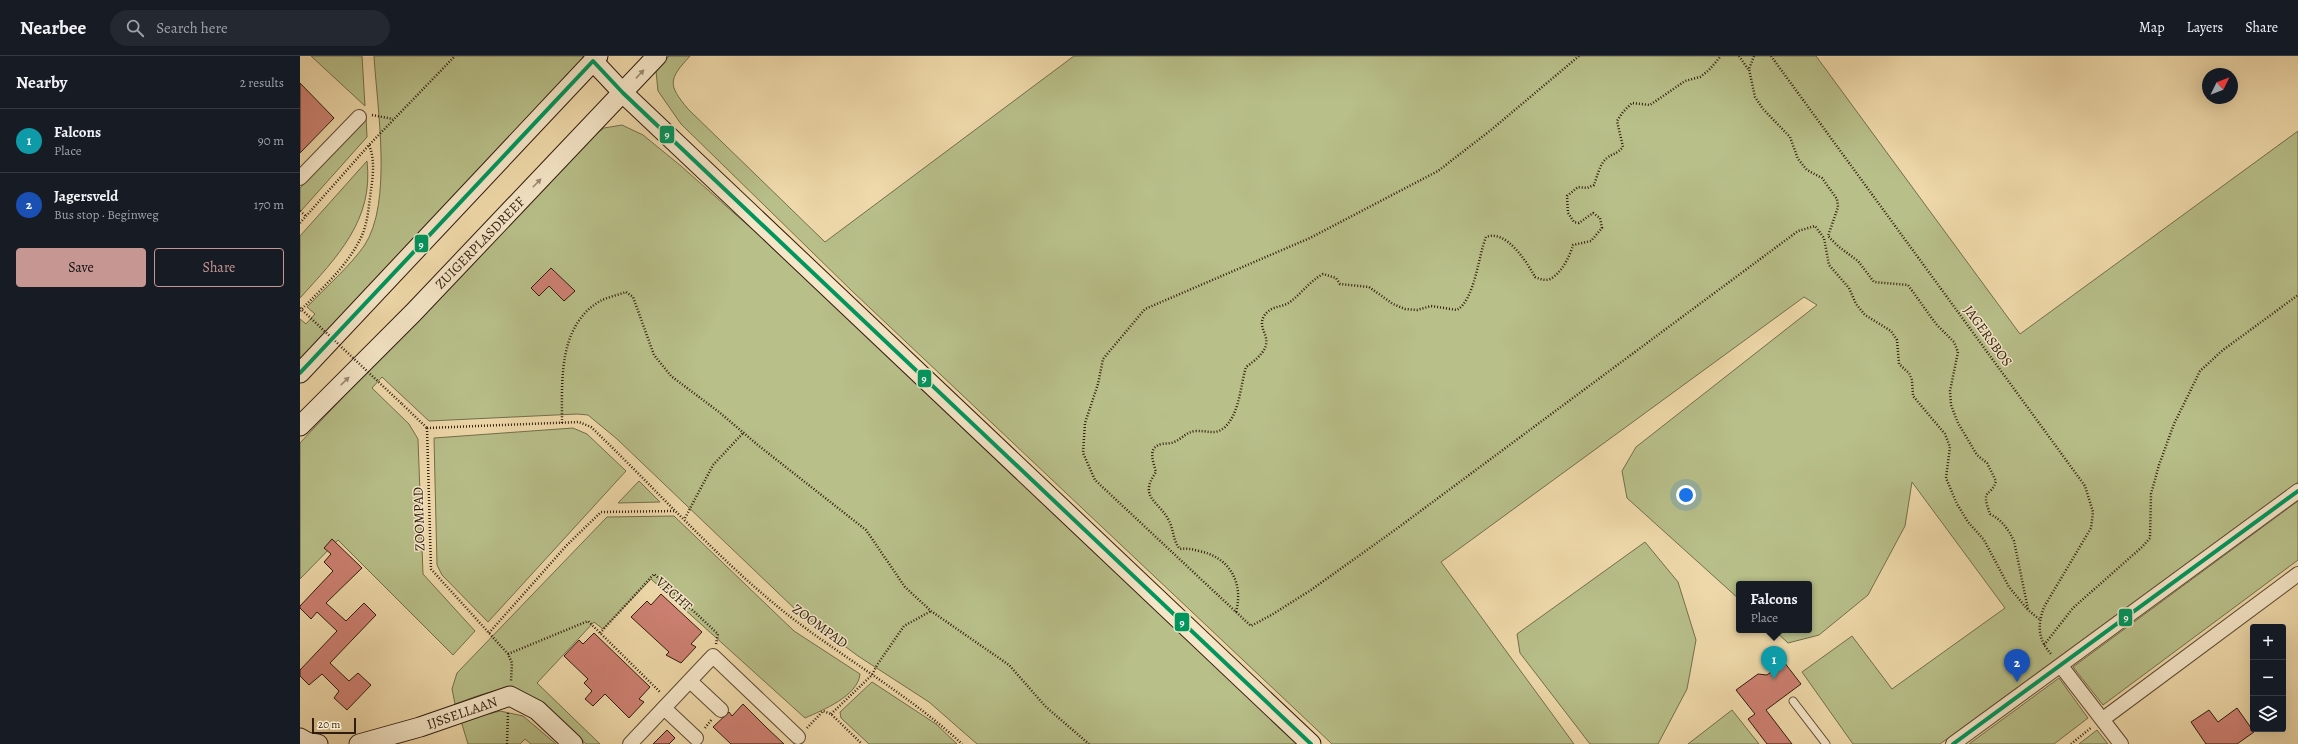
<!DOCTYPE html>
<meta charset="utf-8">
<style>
:root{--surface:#171b24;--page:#242831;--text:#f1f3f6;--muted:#9ea1a6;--line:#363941;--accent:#c59692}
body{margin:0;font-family:Alegreya,serif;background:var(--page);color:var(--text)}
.controls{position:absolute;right:12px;bottom:12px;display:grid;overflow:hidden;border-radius:4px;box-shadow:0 4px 16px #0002}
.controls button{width:36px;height:36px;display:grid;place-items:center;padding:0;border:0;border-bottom:1px solid var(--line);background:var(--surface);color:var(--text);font:20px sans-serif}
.compass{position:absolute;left:1902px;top:12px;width:36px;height:36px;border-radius:50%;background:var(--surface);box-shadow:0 4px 16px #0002;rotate:47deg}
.scale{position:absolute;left:12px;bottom:10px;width:44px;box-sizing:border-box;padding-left:4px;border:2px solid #301c0d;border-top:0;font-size:11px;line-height:14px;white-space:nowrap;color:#301c0d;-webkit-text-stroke:3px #f5e6c8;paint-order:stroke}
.you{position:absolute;left:1386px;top:439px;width:14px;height:14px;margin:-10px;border:3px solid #fff;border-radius:50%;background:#1a73e8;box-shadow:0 0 0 6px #1a73e833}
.badge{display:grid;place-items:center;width:26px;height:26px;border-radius:50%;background:var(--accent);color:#fff;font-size:13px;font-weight:700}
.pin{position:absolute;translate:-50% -33px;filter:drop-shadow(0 1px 2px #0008)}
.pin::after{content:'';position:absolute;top:21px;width:14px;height:12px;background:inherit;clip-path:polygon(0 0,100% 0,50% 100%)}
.popup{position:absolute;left:1436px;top:525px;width:76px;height:52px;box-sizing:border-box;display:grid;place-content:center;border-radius:4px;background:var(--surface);filter:drop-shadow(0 1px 3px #0005);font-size:13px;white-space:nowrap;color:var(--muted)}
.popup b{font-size:15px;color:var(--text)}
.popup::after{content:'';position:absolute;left:50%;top:100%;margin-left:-8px;border:8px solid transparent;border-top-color:var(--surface)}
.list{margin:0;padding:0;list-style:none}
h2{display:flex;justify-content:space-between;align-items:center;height:52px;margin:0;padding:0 16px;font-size:17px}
h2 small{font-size:13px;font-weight:400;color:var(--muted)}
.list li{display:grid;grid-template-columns:26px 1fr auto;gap:12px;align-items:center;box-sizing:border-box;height:64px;padding:0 16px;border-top:1px solid var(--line)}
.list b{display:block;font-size:15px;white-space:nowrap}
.list p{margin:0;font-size:13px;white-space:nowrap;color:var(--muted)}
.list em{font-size:13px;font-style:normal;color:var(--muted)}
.actions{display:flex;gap:8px;padding:12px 16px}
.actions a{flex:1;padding:9px 0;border:1px solid var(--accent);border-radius:4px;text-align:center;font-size:14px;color:var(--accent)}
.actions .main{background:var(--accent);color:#111}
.icon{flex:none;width:22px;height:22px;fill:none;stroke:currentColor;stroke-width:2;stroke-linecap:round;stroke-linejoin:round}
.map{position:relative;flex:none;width:1998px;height:688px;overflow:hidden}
header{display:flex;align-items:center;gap:24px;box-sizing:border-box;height:56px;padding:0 20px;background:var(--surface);border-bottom:1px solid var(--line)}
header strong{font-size:19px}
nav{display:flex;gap:22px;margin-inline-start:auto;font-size:14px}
.search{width:280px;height:36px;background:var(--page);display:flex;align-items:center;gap:10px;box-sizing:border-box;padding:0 14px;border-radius:22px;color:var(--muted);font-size:15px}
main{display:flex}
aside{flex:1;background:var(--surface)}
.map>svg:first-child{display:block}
.green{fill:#b8bf89;stroke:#746e4b}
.building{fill:#ce8173;stroke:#301c0d}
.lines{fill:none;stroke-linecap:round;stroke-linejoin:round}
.lane-casing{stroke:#604b34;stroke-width:9}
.street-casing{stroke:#604b34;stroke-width:16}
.secondary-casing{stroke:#301c0d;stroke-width:21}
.path{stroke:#301c0d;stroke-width:2.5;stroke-dasharray:1 2;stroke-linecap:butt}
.lane{stroke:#f5e6c8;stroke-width:7}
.street{stroke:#f5e6c8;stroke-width:14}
.secondary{stroke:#f5e6c8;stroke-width:19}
.path-bridge{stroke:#301c0d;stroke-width:2.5;stroke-dasharray:1 2;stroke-linecap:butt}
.bus-1-casing{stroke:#f5e6c8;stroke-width:7}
.bus-1{stroke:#00965e;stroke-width:4}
.oneway{fill:#9c8b74}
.labels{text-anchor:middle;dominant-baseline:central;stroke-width:3;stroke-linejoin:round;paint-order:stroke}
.street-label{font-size:14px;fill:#301c0d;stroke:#f5e6c8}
.line-badge{stroke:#f5e6c8;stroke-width:1.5}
.badge-label{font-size:11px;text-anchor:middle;font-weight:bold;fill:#fff}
</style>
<header>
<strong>Nearbee</strong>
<div class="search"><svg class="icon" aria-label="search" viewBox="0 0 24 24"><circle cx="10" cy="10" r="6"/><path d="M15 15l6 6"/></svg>Search here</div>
<nav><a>Map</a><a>Layers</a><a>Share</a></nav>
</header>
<main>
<aside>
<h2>Nearby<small>2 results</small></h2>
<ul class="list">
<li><span class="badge" style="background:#0f9aa8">1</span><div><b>Falcons</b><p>Place</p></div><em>90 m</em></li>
<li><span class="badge" style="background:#1a4fb4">2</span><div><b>Jagersveld</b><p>Bus stop · Beginweg</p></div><em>170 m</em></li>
</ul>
<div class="actions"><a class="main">Save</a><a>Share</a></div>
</aside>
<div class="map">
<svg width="1998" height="688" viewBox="0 0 1998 688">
<rect width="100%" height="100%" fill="#efd9aa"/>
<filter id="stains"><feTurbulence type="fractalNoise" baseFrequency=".005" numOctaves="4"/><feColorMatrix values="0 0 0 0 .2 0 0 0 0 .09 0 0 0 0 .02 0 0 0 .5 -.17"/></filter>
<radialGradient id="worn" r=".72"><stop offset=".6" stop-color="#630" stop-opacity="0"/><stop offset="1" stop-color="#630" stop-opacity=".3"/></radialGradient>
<g class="green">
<polygon points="11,0 62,0 65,50"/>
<path d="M74,0H285L0,303V263L6,268L15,258L7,251C24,233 51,209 64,190C93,148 77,51 74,0Z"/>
<path d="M369,0H390C369,23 367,28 388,53L525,186L774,0H1516L1720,278L1998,75V426L1640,688H1553L1502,616L1552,580L1592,633L1705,552L1612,426L1605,470L1568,539L1519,579L1488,587L1474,574H1509V528H1439V543L1327,442L1322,415L1336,391L1517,249L1504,241L1141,506L1274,688H1032L552,235L381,68L358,35L356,15Z"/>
<polygon points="66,60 67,81 0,156 0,132"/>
<polygon points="322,69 343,79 381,110 480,198 999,688 677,688 629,646 558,600 496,554 317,383 288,359 277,358 129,365 82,321 72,332 109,368 118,383 123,518 175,575 153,599 38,484 0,523 0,387 163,213 287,85 304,72"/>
<path d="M67,105C74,164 37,201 0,242V180Z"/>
<polygon points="273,372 287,378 326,415 188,566 142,519 137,509 134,382"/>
<polygon points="339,425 360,446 318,447"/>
<polygon points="1998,445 1998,504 1803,649 1773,611"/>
<path d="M374,460L494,575L560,618C558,640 523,654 505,662L351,523L303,573L294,566L237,627L300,688H286C263,667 237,632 203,634C187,635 170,643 155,648L152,633L157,617L307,461Z"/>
<polygon points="1345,486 1378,526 1396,584 1387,633 1358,688 1290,688 1220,597 1217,578"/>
<polygon points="1759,622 1788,662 1754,688 1669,688"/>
<polygon points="572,626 636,668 657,688 569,688 541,662 540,656"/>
<polygon points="1432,654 1459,688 1388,688"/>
<polygon points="200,655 223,660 256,688 231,688 225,683 220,688 168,688 161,665"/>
<polygon points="1797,674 1808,688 1779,688"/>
</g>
<g class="building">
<polygon points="0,27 34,62 0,97"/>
<polygon points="251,212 275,235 264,245 249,230 239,240 231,232"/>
<polygon points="32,483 62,512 26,547 46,565 64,547 76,559 30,607 49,625 58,617 71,629 47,654 34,642 39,635 22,618 9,629 0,620 0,614 37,575 17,556 11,563 0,552 0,550 33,515 24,506 31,498 24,492"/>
<polygon points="361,538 402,576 391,588 396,591 381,607 366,599 369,596 331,561 347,545 351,549"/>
<polygon points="294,577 350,631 339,643 344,646 329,662 305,638 293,650 285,643 292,635 284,627 288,623 264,600 279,584 283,588"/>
<polygon points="1484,606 1501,628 1466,654 1492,688 1467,688 1448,663 1455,658 1436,634 1458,618 1467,619"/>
<polygon points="443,648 467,672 484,688 431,688 413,671 429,656 432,660"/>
<polygon points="1937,652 1954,676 1937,688 1906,688 1891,666 1909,654 1918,666"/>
<polygon points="367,674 375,682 369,688 353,688"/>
</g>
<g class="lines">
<g class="lane-casing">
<polyline id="lane" points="1493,645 1526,688"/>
</g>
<g class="street-casing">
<g id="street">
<polyline points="0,122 59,61"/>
<polyline points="1761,610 1821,688"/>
<polyline points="390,625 421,654"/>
<polyline points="364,652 396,682"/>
<polyline points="1803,663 1998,518"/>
<polyline points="330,688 413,600 498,681"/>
<polyline points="1653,688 1998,435"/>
</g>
</g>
<g class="secondary-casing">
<g id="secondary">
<polyline points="293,5 323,37 1011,688"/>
<polyline points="0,317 298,0"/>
<polyline points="0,370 113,257 357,0"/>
<polyline points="0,682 7,686 18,688"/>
<polyline points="59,688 120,671 210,640 237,654 273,688"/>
</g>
</g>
<g class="path">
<polyline points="1279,0 1191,74 1138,115 1010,182 845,253 803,303 798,328 785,367 783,397 795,424 951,570 973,558 1011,534 1099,471 1498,175 1515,170 1524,182 1529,209 1549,232 1556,248 1565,259 1591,275 1597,284 1599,308 1609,317 1612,324 1613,340 1645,378 1650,391 1646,422 1657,448 1668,466 1684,484 1709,531 1728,554 1739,563"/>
<polyline points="1439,0 1448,13"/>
<path d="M1454,0L1449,13L1455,41L1463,53L1490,81L1498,103L1507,114L1522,122L1537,143L1538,151L1528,180L1539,191L1558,205L1574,226L1608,229L1636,268L1654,286L1658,296L1650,335L1651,349L1658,367L1677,399L1687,407L1696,425C1691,442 1680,431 1690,458C1702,464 1708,473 1714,485L1728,553"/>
<path d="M1471,0L1785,430L1793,456L1791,472L1744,551C1737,570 1738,584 1752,599"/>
<polyline points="72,59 93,63"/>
<polyline points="0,155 6,160"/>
<polyline points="0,167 69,89 155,0"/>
<path d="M0,255C23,231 50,208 63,177C68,164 69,148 71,134C73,120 75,103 69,89"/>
<polyline points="102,348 127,372"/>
<path d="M262,367C262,324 258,270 300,245C308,241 318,239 326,236L333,241L354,299L371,320L419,356L459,390L566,474L605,531L631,555L709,609L746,651L789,688"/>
<path d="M127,372L279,366L291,371C354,431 415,500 483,555C541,601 607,637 662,688"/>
<polyline points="127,372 131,513 208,598 212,607 211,625"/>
<polyline points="385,462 413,409 444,376"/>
<path d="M936,556C944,526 929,501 899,495C892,493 886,492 880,493C873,485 874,476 870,467C861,445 837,443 856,416C853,405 847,391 862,388C866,387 870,388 874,386C882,383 886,376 895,375C907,374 915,380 925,371C940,356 940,331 946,311C985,284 954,277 964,260C971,249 982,252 990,246C1002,237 1010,225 1023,218L1036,222L1040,228L1069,231L1093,248L1105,253L1117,254L1131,250L1157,254C1175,243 1178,201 1186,181C1206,173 1227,206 1235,221C1240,223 1245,225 1250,223C1261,218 1270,200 1273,189L1291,185L1302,172L1300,162L1293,157L1279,167L1274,166L1268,157L1267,140L1278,131L1287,132L1294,129C1297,121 1300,107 1307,102C1313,97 1316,99 1323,91L1317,65L1323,56L1332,47L1350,49L1385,25L1400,21L1409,14L1421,0"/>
<polyline points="189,577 267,489 301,456 376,455"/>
<polyline points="300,577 354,518 418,578 416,588"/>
<polyline points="1744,589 1773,552 1842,491 1850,482 1851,438 1859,409 1874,368 1900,315 1923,294 1998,239"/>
<polyline points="208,598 288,565 360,636"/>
<polyline points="531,658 572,619 577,609 604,570 631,555"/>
<polyline points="405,672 412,663"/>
<polyline points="507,672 523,655 531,658 562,688"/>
<polyline points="207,688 208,657"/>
<polyline points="1771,688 1792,671"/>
</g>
<use href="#lane" class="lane"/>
<use href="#street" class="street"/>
<use href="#secondary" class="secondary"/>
<polyline class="path-bridge" points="0,252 102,348"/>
<g class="bus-1-casing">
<g id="bus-1">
<polyline points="0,317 293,5 323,37 1011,688"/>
<polyline points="1653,688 1998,435"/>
</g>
</g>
<use href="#bus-1" class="bus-1"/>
</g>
<defs><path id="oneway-solid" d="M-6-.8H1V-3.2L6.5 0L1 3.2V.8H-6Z"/></defs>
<g class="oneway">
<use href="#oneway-solid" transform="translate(340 18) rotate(-47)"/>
<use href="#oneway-solid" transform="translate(237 127) rotate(-46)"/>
<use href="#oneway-solid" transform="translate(45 325) rotate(-44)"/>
</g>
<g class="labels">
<g class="street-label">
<text transform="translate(180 187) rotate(-46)">ZUIGERPLASDREEF</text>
<text transform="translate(1688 280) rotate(54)">JAGERSBOS</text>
<text transform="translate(119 463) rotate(-92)">ZOOMPAD</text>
<text transform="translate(374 538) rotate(42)">VECHT</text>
<text transform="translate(520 570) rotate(36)">ZOOMPAD</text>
<text transform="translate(162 657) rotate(-19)">IJSSELLAAN</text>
</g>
</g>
<g class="line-badge">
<rect x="359" y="69" width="16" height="19" rx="4" fill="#00965e"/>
<rect x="114" y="178" width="15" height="19" rx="4" fill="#00965e"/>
<rect x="617" y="313" width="15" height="19" rx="4" fill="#00965e"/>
<rect x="1818" y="552" width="15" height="19" rx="4" fill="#00965e"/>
<rect x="874" y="556" width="16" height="20" rx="4" fill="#00965e"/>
</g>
<g class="badge-label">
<text x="367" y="82">9</text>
<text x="121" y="192">9</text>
<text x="624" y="326">9</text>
<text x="1826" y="565">9</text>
<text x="882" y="570">9</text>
</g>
<rect width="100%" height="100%" filter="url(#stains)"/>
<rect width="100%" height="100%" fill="url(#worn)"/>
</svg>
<div class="controls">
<button>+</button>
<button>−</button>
<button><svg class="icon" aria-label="layers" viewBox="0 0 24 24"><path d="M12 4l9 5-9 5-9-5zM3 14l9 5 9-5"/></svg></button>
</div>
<svg class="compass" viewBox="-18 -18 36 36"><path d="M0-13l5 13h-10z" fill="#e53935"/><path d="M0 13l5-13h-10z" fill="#9ea1a6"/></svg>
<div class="scale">20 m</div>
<div class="you"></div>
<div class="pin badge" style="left:1474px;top:623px;background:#0f9aa8">1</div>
<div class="popup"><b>Falcons</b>Place</div>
<div class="pin badge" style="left:1717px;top:626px;background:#1a4fb4">2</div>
</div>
</main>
